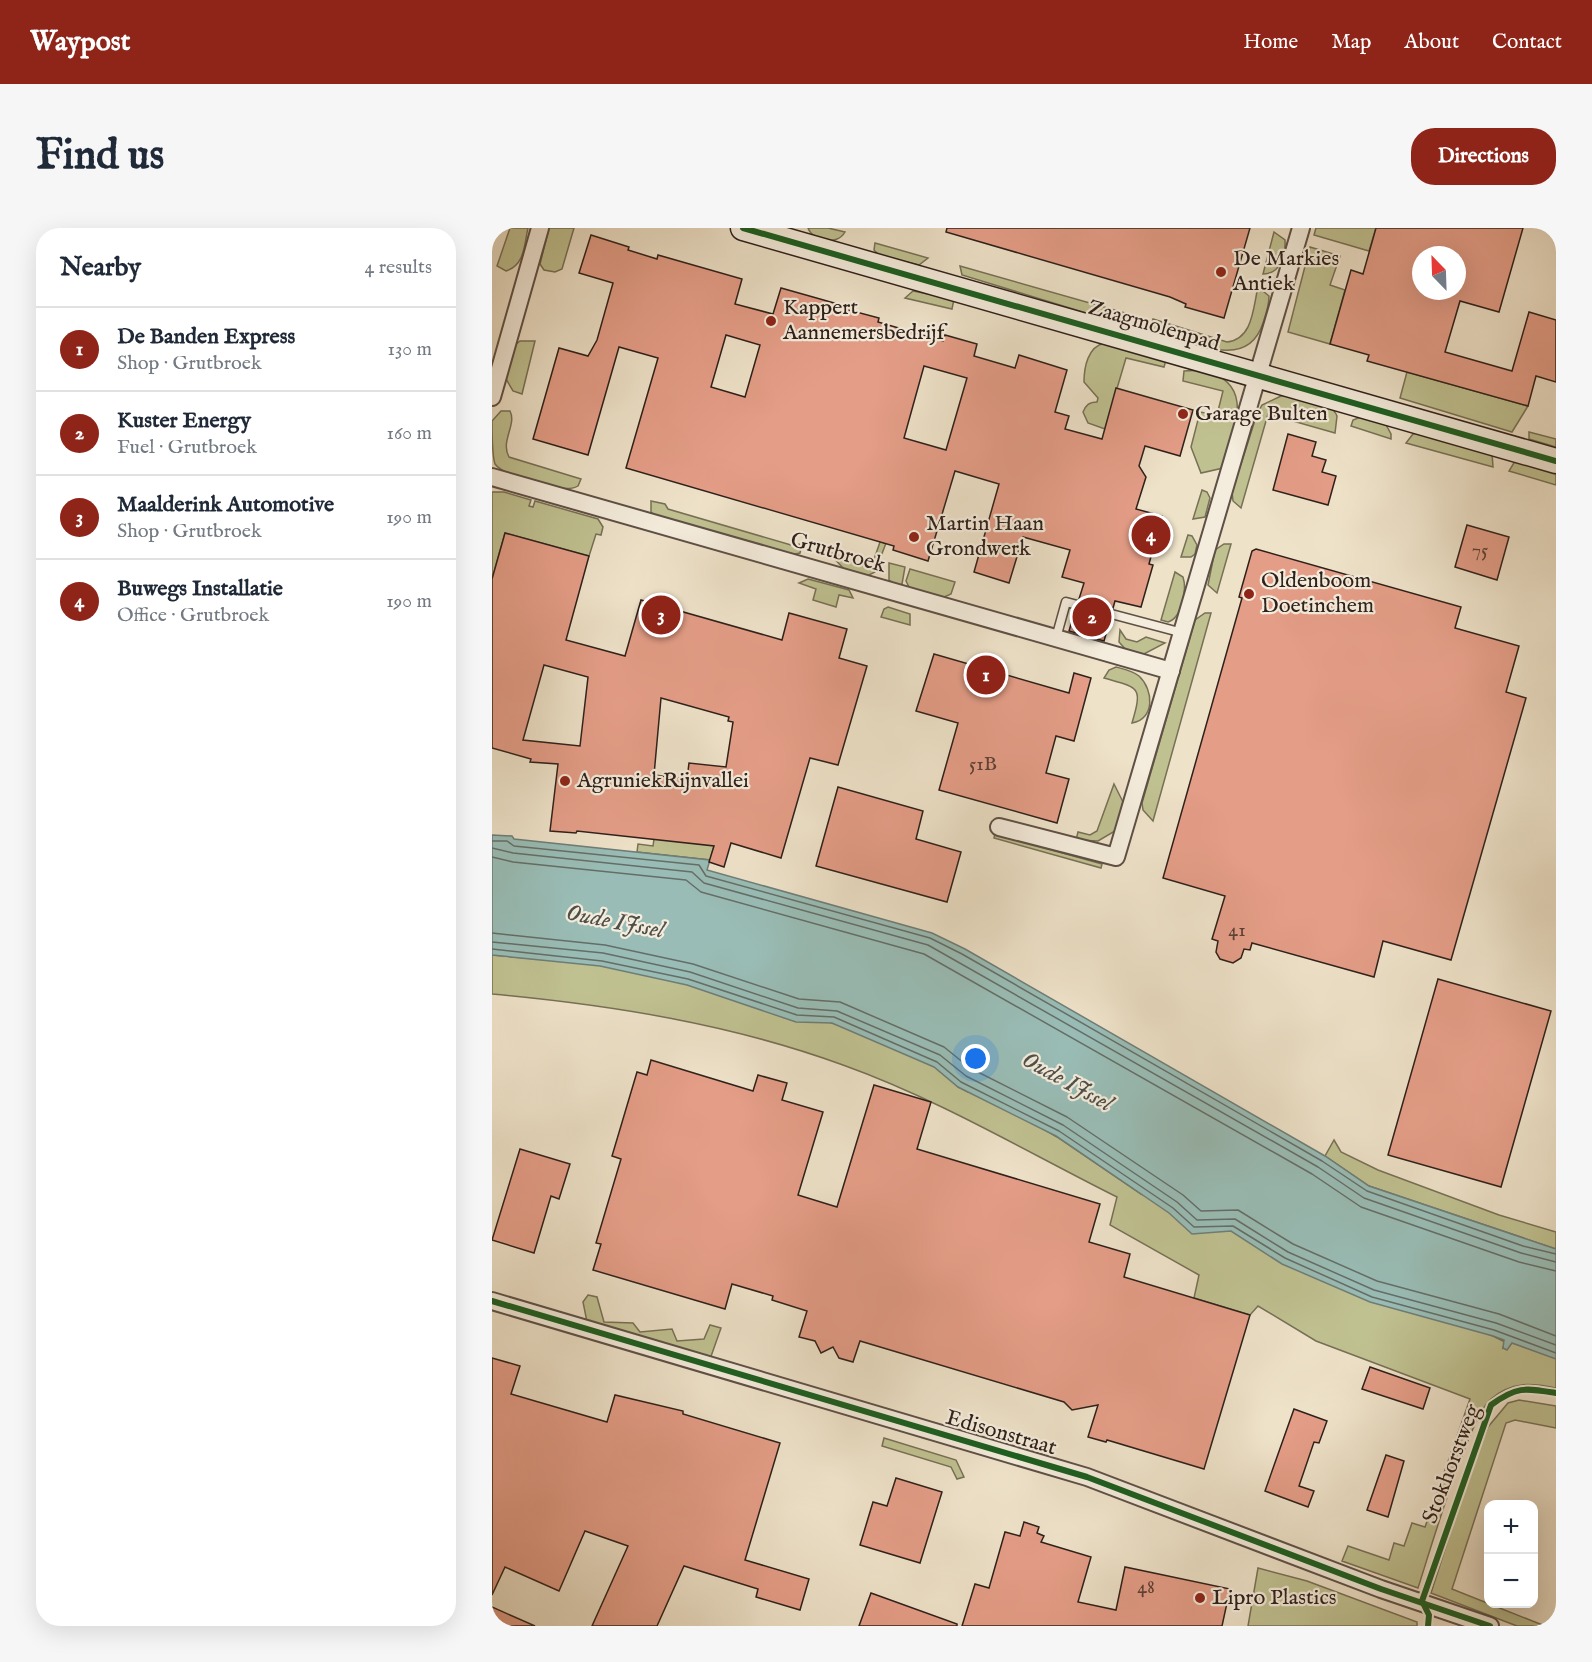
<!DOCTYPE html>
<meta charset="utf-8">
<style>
:root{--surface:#fff;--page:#f6f6f7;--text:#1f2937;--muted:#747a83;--line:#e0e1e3;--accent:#8f2418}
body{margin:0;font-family:"IM FELL English",serif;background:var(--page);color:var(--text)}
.controls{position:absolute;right:18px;bottom:18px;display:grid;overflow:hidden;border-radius:12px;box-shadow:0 6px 24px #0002}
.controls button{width:54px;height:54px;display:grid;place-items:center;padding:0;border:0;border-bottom:2px solid var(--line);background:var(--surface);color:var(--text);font:30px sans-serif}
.compass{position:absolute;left:920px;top:18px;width:54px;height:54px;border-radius:50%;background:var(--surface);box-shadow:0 6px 24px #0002;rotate:337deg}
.you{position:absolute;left:484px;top:831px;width:21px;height:21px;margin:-15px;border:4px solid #fff;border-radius:50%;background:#1a73e8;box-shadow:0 0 0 9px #1a73e833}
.badge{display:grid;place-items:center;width:39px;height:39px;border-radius:50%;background:var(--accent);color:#fff;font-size:20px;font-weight:700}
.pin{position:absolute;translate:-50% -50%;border:3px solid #fff;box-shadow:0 2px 6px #0006}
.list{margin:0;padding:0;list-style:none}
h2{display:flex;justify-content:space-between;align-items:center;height:78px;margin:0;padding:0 24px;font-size:26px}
h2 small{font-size:20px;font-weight:400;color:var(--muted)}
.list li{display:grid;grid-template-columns:39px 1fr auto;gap:18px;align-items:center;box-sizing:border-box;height:84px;padding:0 24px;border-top:2px solid var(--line)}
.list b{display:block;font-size:22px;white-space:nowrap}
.list p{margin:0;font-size:20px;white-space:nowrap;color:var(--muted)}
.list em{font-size:20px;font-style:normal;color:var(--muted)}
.map{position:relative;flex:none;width:1064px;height:1398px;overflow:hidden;border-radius:24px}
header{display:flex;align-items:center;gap:36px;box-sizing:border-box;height:84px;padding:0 30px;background:var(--accent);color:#fff}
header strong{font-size:28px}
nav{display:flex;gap:33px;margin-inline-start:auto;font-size:21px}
.intro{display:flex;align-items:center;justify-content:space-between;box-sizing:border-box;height:144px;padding:0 36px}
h1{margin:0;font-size:42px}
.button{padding:15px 27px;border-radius:24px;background:var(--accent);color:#fff;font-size:21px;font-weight:700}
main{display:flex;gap:36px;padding:0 36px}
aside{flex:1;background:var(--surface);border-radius:24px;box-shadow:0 6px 24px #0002}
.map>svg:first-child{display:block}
.green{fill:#c0c191;stroke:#777056;stroke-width:1.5}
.water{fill:#99bdb6;stroke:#6e7e78;stroke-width:1.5}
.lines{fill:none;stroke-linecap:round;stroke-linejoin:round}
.shore{stroke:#646e68;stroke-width:1.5}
.building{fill:#e49d87;stroke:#2e201b;stroke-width:1.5;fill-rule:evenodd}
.lane-casing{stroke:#5e5046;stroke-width:11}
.street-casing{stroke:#5e5046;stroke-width:20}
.secondary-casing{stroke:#2e201b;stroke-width:27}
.lane{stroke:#f4ecdc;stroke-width:8}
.street{stroke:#f4ecdc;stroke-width:16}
.secondary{stroke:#f4ecdc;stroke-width:24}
.cycleway-casing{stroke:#f4ecdc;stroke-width:10}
.cycleway{stroke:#1b5e20;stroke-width:6}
.poi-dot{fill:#8f2418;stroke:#f4ecdc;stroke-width:2}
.labels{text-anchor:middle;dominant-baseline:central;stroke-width:4.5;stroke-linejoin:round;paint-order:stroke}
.number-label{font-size:20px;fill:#5c3f36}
.poi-label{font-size:22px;fill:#2e201b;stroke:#f4ecdc;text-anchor:start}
.street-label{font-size:22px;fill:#2e201b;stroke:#f4ecdc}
.water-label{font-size:24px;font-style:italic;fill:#4e4f4a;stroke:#f4ecdc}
</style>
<header>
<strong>Waypost</strong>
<nav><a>Home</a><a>Map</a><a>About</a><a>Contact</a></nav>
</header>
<div class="intro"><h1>Find us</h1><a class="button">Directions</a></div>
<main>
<aside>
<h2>Nearby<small>4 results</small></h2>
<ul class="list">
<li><span class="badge">1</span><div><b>De Banden Express</b><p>Shop · Grutbroek</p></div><em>130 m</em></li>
<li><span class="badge">2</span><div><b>Kuster Energy</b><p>Fuel · Grutbroek</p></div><em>160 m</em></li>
<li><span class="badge">3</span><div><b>Maalderink Automotive</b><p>Shop · Grutbroek</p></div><em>190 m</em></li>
<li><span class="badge">4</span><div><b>Buwegs Installatie</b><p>Office · Grutbroek</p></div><em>190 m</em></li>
</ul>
</aside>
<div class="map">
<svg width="1064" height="1398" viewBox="0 0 1064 1398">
<rect width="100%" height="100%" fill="#eee2c9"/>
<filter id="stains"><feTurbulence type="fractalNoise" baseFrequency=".00333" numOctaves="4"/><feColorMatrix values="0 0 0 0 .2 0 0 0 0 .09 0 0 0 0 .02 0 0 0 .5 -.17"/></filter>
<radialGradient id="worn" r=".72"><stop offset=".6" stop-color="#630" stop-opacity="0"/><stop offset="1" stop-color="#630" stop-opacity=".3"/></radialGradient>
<g class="green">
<path d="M18,0H36C32,17 33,37 14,43L5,38Z"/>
<polygon points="57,0 82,0 70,41 63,44 52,42 48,36"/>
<path d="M316,0H336L353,4C345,18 321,14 316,0Z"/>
<polygon points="824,0 884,0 877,23 822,7"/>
<path d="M782,4L793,12C794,28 788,46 771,46Z"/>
<polygon points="383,15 436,30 427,37 387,27 382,22"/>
<polygon points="818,19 848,28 838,57 853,62 838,116 796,104"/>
<polygon points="468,38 640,87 638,91 630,96 470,47"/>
<path d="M766,59L777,68C777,78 774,86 771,95C755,145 699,113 662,103L659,99L661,91L735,114C761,111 761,80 766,59Z"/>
<polygon points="421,63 462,71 460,81 413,70"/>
<polygon points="28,113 43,113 30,166 21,163 14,151 22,118"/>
<path d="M612,115L674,132L672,139L634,130L613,201L596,195L591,184C594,177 597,174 605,174L606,170L592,154C592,139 596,119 612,115Z"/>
<path d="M713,142C765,158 741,201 731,240L709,245L699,219L708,184L725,187L731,163L691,153L692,143Z"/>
<polygon points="915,144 1036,178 1020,204 908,170"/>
<path d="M789,168C804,167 839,172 845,188L843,205L776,186L749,280L741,273L740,264L765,186L770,177Z"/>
<path d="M9,183H18C25,197 8,213 17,229L89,251L86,258C73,267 12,249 3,236C0,227 0,204 0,193Z"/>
<polygon points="871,188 893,195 899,206 899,211 859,198 861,192"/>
<polygon points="929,204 1000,225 1001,239 914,215 921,206"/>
<polygon points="1037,204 1064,211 1064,219 1037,211"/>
<polygon points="1023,233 1064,243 1064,257 1017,243"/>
<polygon points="710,262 715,264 718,270 713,289 701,291"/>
<polygon points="0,264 12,264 39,272 37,278 41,279 43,273 106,291 111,299 109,307 104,306 97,328 13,305 0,351"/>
<polygon points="159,273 173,276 176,281 299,317 310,316 308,325 298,327 163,288 159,284"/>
<polygon points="696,307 700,308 705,317 703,326 699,329 689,329"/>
<polygon points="388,314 394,315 383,344 375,348 353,342 337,325 345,325 349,331 379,340"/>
<polygon points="732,316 739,316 725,365 716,357 723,322"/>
<polygon points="397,335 413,339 410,356 406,358 397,352"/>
<polygon points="418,341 463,354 459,366 450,370 418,361 414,353"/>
<path d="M683,344L691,349C695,361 690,390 676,394L669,392Z"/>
<polygon points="316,351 357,362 361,370 347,367 344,379 321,372 324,361 307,355"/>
<polygon points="396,379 418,386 418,397 389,389 392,381"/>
<polygon points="713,385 719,385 661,593 651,582 650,575 703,392"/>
<polygon points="628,402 634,411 645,414 654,409 673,415 652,426 636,424 627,414"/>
<path d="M624,439C632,441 641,443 647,448C662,462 663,491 640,495C651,458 647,460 612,450L617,442Z"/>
<polygon points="622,556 631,574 623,603 606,613 584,612 586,604 598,607 605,603"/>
<polygon points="503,606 610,636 609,640 502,610"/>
<polygon points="162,611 224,611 218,632 145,624 146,616 161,618"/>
<path d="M0,727L135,739L340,795L444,832L466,859L476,864L492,865L565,909L649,966L1001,1108L1013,1114L1011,1120L1020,1115L1064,1127V1160C1039,1155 1020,1153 999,1171C977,1189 937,1326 926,1360L850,1333L856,1318L897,1332L902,1315L912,1318L920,1295L933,1299L978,1171L824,1113L766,1078L758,1087L702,1070L707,1047L618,997L625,969C535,924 446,871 351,837C239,796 119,777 0,766Z"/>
<polygon points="842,912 849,924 886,942 1007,987 1064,1004 1064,1021 877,958 833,928"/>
<polygon points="96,1067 105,1069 112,1094 141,1095 148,1104 180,1101 185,1113 212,1111 218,1097 229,1100 217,1134 95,1094 91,1074"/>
<polygon points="1027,1172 1064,1178 1064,1200 1023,1192 1014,1195 960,1361 1053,1398 1025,1398 939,1365 978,1243 996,1199 1016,1175"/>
<polygon points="392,1210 464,1232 472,1249 465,1251 459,1239 390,1218"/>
<polygon points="766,1340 815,1353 925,1394 925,1398 756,1398"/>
</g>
<polygon class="water" points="0,607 20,608 22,611 218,632 215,642 440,705 473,721 833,928 877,958 1064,1021 1064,1131 1020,1115 1015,1122 1011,1120 1012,1112 1001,1108 878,1074 790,1036 739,1003 700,1006 677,985 564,908 466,859 442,839 340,795 304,794 195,757 108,738 0,727"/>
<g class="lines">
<g class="shore">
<polyline points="0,613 15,613 22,618 207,637 214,648 438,710 470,726 830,933 875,963 1031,1018 1064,1026"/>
<polyline points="0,620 21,625 200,644 212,655 436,717 826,939 872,970 1029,1025 1064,1034"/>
<polyline points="0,629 21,634 194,652 209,664 432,726 820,946 869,979 1027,1034 1064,1043"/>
<polyline points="0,705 113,717 201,736 307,771 348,774 452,819 478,840 575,889 691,967 709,983 746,982 801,1016 885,1053 1007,1086 1064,1108"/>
<polyline points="0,714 111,725 198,744 306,780 345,783 448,827 474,848 571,897 685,974 705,992 743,991 796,1024 882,1062 1004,1095 1064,1117"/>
<polyline points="0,721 110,733 196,751 305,787 342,789 445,834 469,854 567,903 681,980 702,999 741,998 793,1030 880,1069 1002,1102 1064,1125"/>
</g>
</g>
<g class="building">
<polygon points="455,0 758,0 732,90 693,79 694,76 678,69 454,4"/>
<path d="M884,0H1031L1007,84L968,73L953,124L1020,143L1037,84L1064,92V154L1044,148L1036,178L875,133L877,127L838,116L859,42L871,46ZM929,27H965V63H929Z"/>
<path d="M99,7L137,19L136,22L165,31L166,27L250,51L243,76L281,86L289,60L353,78V81L387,90L386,94L451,113L453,107L485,116L482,128L523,140L527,127L575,142L563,184L577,188L573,201L610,211L624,160L701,182L688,228L653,218L647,238L654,249L644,281L670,288L657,336L661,337L649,379L623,373L621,380L587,371L592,355L570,349L578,322L531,309L517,355L482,344L507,256L463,243L436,333L401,322L402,318L134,240L166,130L127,119L96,227L41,211L67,120L96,128L105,112L121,55L87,45ZM234,107L268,117L253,169L219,159ZM432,138L475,150L454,222L412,210Z"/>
<polygon points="796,206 824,214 820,228 834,232 830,244 844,248 836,277 781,262"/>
<polygon points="975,297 1017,309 1005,352 963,339"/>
<path d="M13,305L97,328L74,412L133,428L149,372L290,412L297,385L355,401L347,430L375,438L346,537L318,530L289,630L239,615L232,639L217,634L222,618L85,603L84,605L58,603L66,536L38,534L39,531L0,520V351ZM52,437L96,449L88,518L31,512ZM169,470L237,489L236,493L241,494L234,539L197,535L195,551L162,547Z"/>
<polygon points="764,321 969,379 963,400 1027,418 1014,464 1034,470 959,732 891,713 882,749 760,715 758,722 752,721 749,730 741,735 728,731 724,724 726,713 720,711 733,668 671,650 750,370 747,369 760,323"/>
<polygon points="583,383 618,392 612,413 577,403"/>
<polygon points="442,426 577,465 582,445 599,450 582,513 564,508 554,545 577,551 565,595 447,562 466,495 424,483"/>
<polygon points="346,559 431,583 424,611 469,624 455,674 324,638"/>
<polygon points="946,751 1059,783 1009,959 896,927"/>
<polygon points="159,832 261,863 266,847 295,855 290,872 331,884 306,967 345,979 382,857 439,874 425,921 608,976 597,1014 638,1026 632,1049 758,1087 712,1241 615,1212 614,1214 596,1209 606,1177 580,1182 572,1174 368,1113 361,1134 347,1130 341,1119 329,1125 323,1113 307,1109 315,1083 280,1072 281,1068 240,1056 233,1081 101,1042 109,1016 104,1015 129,931 120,928 145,844 155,847"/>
<polygon points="28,921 78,936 67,971 59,968 42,1025 0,1012"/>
<polygon points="0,1130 28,1138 19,1166 115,1194 123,1167 191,1183 191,1186 288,1215 253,1332 317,1351 308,1382 264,1369 266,1361 192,1338 165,1398 100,1398 136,1318 93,1303 67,1363 13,1339 0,1367"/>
<polygon points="878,1139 938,1160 931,1181 870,1161"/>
<polygon points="802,1181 835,1193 827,1215 822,1214 807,1258 822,1263 816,1279 773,1263"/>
<polygon points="894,1227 912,1233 896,1289 875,1282"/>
<polygon points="404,1250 450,1264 428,1335 368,1317 381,1274 395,1278"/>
<polygon points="532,1294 547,1299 545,1305 552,1308 549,1314 599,1329 586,1374 624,1382 633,1339 738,1361 730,1398 470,1398 483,1356 497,1360 513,1304 528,1308"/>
<polygon points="379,1365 465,1396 465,1398 367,1398"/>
<polygon points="0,1379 43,1398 0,1398"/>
</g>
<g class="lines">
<g class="lane-casing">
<polyline id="lane" points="564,410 574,374 691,405"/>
</g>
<g class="street-casing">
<g id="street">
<polyline points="0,169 48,0"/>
<polyline points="0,249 679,443"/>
<polyline points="507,599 624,629 809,0"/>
<polyline points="0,1073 595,1249 889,1361 998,1398"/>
</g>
</g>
<g class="secondary-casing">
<polyline id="secondary" points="251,0 1064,233"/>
</g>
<use href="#lane" class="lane"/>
<use href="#street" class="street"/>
<use href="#secondary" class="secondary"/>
<g class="cycleway-casing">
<g id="cycleway">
<polyline points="251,0 1064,233"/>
<polyline points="0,1073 595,1249 889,1361 998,1398"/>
<path d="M936,1398L937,1387L930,1373L999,1177C1025,1158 1033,1160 1064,1165"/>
</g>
</g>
<use href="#cycleway" class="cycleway"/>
</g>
<g class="poi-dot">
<circle cx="729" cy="44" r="6"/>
<circle cx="279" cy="93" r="6"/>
<circle cx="691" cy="186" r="6"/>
<circle cx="422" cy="309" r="6"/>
<circle cx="757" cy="366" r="6"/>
<circle cx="73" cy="553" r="6"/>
<circle cx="708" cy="1370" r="6"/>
</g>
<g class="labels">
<g class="number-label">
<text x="988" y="322">75</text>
<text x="491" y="536">51B</text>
<text x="745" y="702">41</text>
<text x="654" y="1359">48</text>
</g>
<g class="poi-label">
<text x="741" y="31">De Markies<tspan x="741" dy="25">Antiek</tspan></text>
<text x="291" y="80">Kappert<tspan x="291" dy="25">Aannemersbedrijf</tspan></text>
<text x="703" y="186">Garage Bulten</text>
<text x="434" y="296">Martin Haan<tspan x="434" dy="25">Grondwerk</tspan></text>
<text x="769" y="353">Oldenboom<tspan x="769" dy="25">Doetinchem</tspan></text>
<text x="85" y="553">AgruniekRijnvallei</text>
<text x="720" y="1370">Lipro Plastics</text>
</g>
<g class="street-label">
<text transform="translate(662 98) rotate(16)">Zaagmolenpad</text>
<text transform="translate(346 325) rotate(16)">Grutbroek</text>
<text transform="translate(509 1205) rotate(16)">Edisonstraat</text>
<text transform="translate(960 1236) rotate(-69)">Stokhorstweg</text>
</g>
<g class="water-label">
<text transform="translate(123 694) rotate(11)">Oude IJssel</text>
<text transform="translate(575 854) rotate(29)">Oude IJssel</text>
</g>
</g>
<rect width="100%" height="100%" filter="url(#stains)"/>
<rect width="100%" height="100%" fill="url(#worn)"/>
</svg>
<div class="controls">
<button>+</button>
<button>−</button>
</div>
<svg class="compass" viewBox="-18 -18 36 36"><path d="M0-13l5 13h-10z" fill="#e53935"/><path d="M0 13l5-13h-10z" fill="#747a83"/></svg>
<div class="you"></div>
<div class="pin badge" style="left:494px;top:447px">1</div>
<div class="pin badge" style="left:600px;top:389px">2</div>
<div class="pin badge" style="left:169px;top:387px">3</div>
<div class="pin badge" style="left:659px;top:307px">4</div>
</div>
</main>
